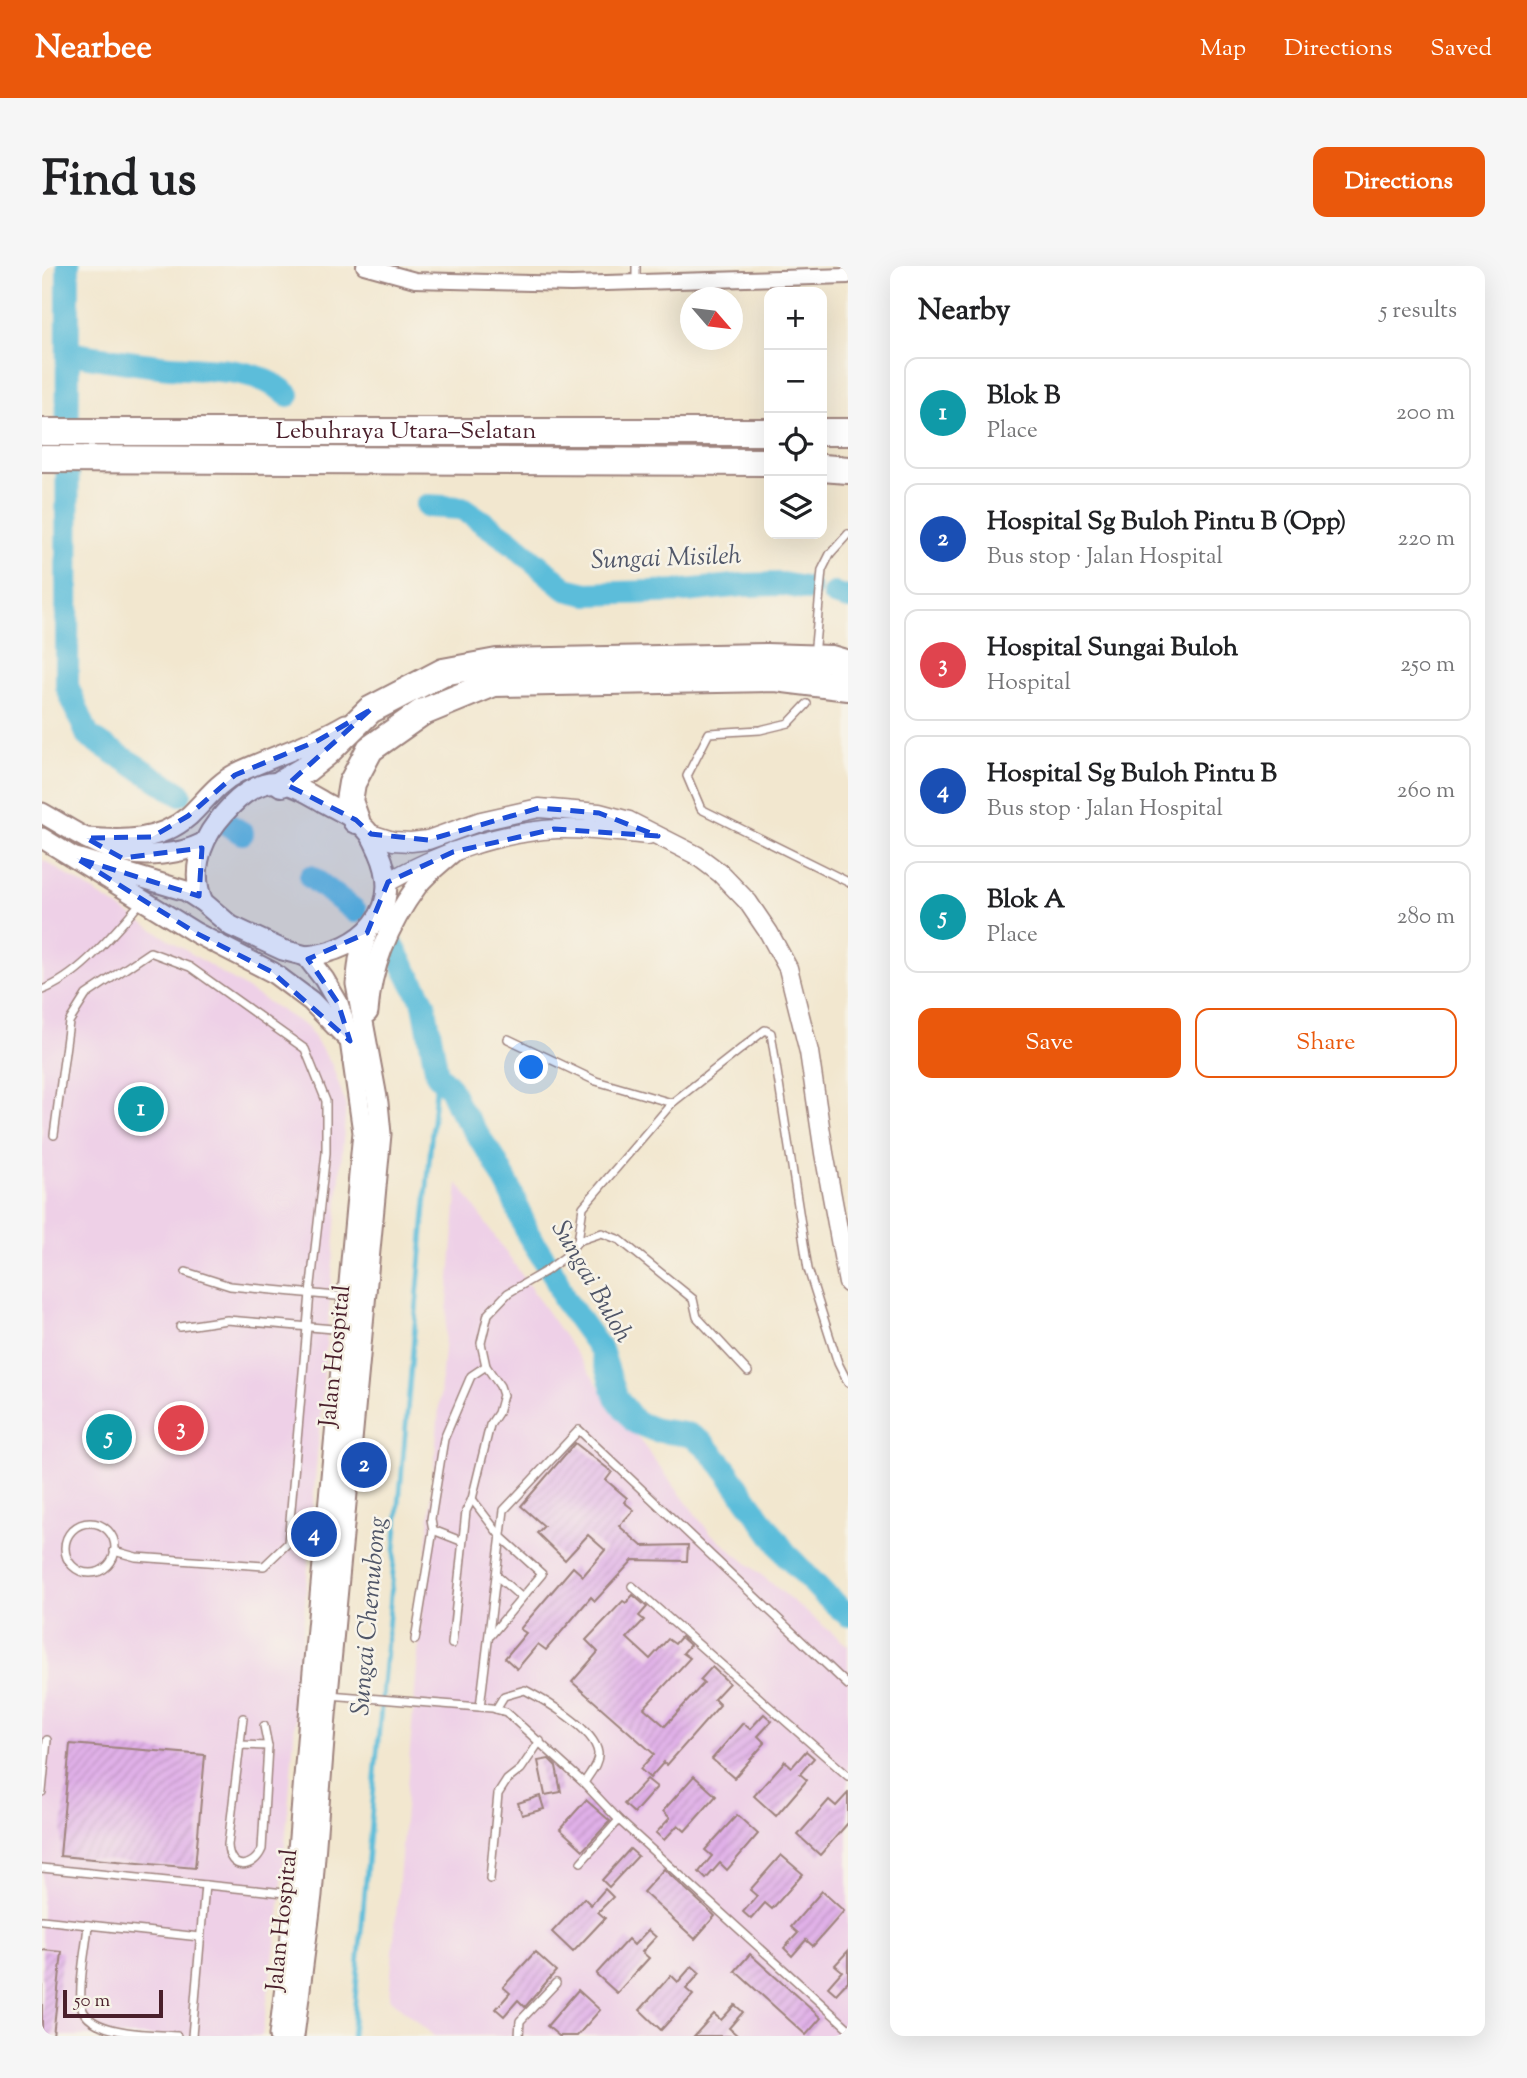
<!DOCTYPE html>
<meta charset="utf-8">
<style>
:root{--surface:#fff;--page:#f6f6f6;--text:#202124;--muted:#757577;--line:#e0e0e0;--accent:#ea580c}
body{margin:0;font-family:"Sorts Mill Goudy",serif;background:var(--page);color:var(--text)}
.controls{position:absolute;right:21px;top:21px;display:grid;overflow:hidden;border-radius:14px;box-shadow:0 7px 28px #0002}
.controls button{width:63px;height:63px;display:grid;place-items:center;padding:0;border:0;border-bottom:2px solid var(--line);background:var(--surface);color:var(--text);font:35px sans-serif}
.compass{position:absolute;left:638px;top:21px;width:63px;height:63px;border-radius:50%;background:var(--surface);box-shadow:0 7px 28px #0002;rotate:118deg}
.scale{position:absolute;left:21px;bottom:18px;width:100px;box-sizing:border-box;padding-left:7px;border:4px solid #4a1f2b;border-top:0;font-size:19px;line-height:24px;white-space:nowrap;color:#4a1f2b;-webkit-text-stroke:5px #f7f3e8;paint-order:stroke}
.you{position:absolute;left:490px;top:802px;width:24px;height:24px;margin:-18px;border:5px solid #fff;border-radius:50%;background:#1a73e8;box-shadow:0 0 0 10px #1a73e833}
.badge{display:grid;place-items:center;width:46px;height:46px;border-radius:50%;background:var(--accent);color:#fff;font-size:23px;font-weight:700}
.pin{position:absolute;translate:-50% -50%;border:4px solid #fff;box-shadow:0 2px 7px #0006}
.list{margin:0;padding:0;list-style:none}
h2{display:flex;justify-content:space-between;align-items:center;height:91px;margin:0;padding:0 28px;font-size:30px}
h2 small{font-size:23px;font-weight:400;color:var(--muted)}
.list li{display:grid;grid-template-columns:46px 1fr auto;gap:21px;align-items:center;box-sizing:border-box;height:112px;margin:0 14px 14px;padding:0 14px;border:2px solid var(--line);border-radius:14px}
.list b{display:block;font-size:26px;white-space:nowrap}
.list p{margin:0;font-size:23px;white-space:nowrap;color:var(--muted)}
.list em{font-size:23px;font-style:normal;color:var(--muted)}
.actions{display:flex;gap:14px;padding:21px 28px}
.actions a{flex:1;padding:16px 0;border:2px solid var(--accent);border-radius:14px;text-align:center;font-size:24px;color:var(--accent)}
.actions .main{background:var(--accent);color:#fff}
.icon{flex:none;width:38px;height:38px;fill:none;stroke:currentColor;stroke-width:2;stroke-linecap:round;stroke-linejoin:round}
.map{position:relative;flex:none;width:806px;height:1770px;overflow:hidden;border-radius:14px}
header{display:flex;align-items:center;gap:42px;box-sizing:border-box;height:98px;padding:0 35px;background:var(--accent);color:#fff}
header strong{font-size:33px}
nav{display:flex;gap:38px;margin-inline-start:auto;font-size:24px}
.intro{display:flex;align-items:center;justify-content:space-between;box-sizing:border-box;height:168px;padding:0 42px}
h1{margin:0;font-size:49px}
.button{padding:18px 32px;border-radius:14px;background:var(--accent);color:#fff;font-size:24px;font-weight:700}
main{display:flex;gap:42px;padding:0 42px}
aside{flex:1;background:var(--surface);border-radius:14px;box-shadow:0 7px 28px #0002}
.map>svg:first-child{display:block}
.built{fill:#eed0e7}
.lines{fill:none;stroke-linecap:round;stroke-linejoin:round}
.stream{stroke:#5cbdda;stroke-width:4.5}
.river{stroke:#5cbdda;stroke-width:24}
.building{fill:url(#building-hatch)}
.service-casing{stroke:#9e837d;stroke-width:10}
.minor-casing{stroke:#9e837d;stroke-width:18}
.tertiary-casing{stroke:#9e837d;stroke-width:21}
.secondary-casing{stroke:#9e837d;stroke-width:23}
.motorway-casing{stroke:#9e837d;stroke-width:30}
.service{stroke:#fff;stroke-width:7}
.minor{stroke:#fff;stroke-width:14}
.tertiary{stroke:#fff;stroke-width:18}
.secondary{stroke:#fff;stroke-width:19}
.motorway{stroke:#fff;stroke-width:26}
.marked{fill:#1d4ed8;fill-opacity:0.2;stroke:#1d4ed8;stroke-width:5;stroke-dasharray:14 9;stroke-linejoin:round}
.labels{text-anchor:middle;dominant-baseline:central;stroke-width:5;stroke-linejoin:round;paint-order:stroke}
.street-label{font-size:24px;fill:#4a1f2b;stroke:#f7f3e8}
.water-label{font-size:26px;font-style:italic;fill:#505668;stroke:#f7f3e8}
</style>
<header>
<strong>Nearbee</strong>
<nav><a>Map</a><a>Directions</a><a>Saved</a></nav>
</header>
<div class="intro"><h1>Find us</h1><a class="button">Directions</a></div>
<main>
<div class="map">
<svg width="806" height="1770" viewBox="0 0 806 1770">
<defs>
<pattern id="building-hatch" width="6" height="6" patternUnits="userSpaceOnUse" patternTransform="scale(1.75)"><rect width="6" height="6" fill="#e0b0e8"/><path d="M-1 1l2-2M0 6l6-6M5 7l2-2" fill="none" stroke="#c297c7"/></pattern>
</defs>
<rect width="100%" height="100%" fill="#f7f3e8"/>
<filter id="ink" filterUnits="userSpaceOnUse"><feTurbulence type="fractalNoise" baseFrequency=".0143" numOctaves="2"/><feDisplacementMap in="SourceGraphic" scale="14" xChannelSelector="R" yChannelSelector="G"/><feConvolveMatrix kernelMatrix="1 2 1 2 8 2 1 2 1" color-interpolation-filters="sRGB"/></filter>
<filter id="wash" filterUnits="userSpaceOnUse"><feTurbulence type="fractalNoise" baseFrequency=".00686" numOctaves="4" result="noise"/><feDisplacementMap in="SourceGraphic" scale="28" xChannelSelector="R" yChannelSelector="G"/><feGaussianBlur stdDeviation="1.57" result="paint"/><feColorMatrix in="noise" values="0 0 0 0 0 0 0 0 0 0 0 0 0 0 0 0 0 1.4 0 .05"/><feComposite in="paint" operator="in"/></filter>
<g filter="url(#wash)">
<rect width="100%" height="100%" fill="#f2e7cf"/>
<g class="built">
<polygon points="0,593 265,761 290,799 304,839 237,1652 220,1770 0,1770"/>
<polygon points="416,917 556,1119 667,1266 806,1380 806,1770 392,1770 347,1732"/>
</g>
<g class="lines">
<polyline class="stream" points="310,1770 395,808"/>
<g class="river">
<polyline points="26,0 25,420 46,470 138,528"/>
<path d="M26,87C60,92 94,98 128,101C167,104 214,100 246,129"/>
<polyline points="385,240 420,242 468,275 524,323 545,328 643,325 701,319 740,318 767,323"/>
<polyline points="792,328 806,332"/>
<polyline points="180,555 200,567"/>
<polyline points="269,611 313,645"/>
<polyline points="349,677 382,737 395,808 408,822 417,842 452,893 467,921 486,968 513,1010 522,1033 559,1084 574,1131 593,1156 613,1164 648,1169 662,1178 681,1200 744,1288 783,1329 806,1349"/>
</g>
</g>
<g id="blocks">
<g class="building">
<polygon points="533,1177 570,1206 564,1214 585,1232 582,1236 592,1244 577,1260 600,1280 646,1279 645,1295 591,1294 553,1335 549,1331 504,1384 496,1378 475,1403 463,1392 484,1367 478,1363 531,1301 541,1310 563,1284 546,1269 523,1294 495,1267 502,1260 479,1240"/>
<polygon points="591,1329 605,1341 597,1350 602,1354 585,1372 608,1393 626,1373 633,1378 639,1371 648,1379 641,1387 648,1392 602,1442 623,1460 662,1417 658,1414 670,1401 687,1417 672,1433 678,1439 625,1499 622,1496 608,1512 598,1503 612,1488 530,1416 556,1386 544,1374 581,1335 584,1337"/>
<polygon points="722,1448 730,1455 716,1470 723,1477 692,1512 670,1493 701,1457 708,1463"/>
<polygon points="28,1478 163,1489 153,1602 18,1590"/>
<polygon points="764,1485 772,1492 758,1508 765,1514 734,1550 712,1530 743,1495 750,1501"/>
<polygon points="507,1493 514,1500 519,1526 503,1529 496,1495"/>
<polygon points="652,1510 674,1530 643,1565 636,1559 622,1574 614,1567 628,1552 621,1545"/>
<polygon points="605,1513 615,1521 592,1547 582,1538"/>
<polygon points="806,1527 806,1557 778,1589 756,1569 787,1534 794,1540"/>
<polygon points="498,1530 502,1543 480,1549 476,1537"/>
<polygon points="544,1534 568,1555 541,1584 518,1563"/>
<polygon points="695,1549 716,1568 685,1604 678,1597 664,1613 657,1606 670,1590 663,1584"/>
<polygon points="588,1583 596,1590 567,1621 560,1614"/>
<polygon points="739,1589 761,1608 730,1643 723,1637 709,1653 701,1646 715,1630 708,1624"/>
<polygon points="622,1603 673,1650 653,1673 601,1626"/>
<polygon points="563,1623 571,1631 556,1646 563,1652 531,1686 510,1666 542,1632 549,1639"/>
<polygon points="780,1625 802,1645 771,1680 764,1674 750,1690 742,1682 756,1667 749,1661"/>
<polygon points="606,1664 614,1671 600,1686 607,1692 575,1727 554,1708 586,1673 592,1679"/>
<polygon points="0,1684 20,1686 11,1770 0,1770"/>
<polygon points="806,1685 806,1715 794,1728 786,1721 800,1705 793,1699"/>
<polygon points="493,1686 514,1705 483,1741 476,1734 462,1750 454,1743 468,1727 461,1721"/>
<polygon points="708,1688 779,1752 764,1769 693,1705"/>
<polygon points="650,1700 658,1707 644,1723 651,1729 619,1764 598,1744 629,1709 636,1716"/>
<polygon points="536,1724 558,1744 535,1770 517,1770 505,1760"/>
<polygon points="693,1739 701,1746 687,1762 696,1770 652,1770 672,1748 679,1754"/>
</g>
</g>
</g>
<g filter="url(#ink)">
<use href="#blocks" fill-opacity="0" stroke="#9e837d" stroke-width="2"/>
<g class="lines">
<g class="service-casing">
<g id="service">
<polyline points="594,17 594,0"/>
<polyline points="773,379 780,304 788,288 806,268"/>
<polyline points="765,438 747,457 718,464 667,467 645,510 659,543 806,616"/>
<path d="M0,724C39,710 73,665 101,634"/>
<polyline points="466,773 554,815 630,837"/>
<polyline points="12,869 27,756 44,729 108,686 148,701 263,783 284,835 284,887 268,1027 246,1277 222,1300 94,1291 72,1285"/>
<polyline points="536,975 560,967 578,974 651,1033 655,1051 706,1106"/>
<polyline points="144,1006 188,1020 305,1031"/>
<polyline points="138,1061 185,1054 303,1064"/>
<polyline points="430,1233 459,1271 500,1308 449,1369"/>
<circle cx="48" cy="1282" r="25"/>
<polyline points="419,1275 391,1264 389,1253 402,1173 429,1110 444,1100"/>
<polyline points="455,1310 479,1331"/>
<polyline points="590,1320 806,1510"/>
<polyline points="373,1374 391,1264"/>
<polyline points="410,1378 424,1245 430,1233 448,1159 456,1147 461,1129 458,1120 444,1100 439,1077 446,1048 466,1027 504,1005 524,990 536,975 541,941 630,837 723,764 729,767 766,1003 796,1097 806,1117"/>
<polyline points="287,1429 450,1442 464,1446 542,1517 577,1554 806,1762"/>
<polyline points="438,1441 462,1244 537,1164 806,1419"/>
<path d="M454,1443L462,1430L483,1424C502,1434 553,1463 556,1487C557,1498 547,1508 542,1517"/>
<path d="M201,1452L186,1579C187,1605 211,1604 220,1583L226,1480L222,1460"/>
<polyline points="198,1479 226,1480"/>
<polyline points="0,1526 5,1474"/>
<polyline points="539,1596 577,1554"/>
<polyline points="0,1602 252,1628"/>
<polyline points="448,1613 456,1528 465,1514 479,1503 498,1475"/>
<polyline points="0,1654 158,1671"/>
<path d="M46,1659C44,1684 37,1711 39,1736C40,1770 111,1768 135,1770"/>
<polyline points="150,1770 163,1619"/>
<polyline points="477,1770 478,1755 514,1717"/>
</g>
</g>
<g class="minor-casing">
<polyline id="minor" points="322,0 373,14 529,18 806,10"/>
</g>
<g class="tertiary-casing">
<g id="tertiary">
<polyline points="329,568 351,575 369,576 386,574 439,555 497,542 557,547 587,555 654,589 678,607 706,636 727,667 746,702 767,786 782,887 806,1017"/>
<path d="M346,616C395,588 458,566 515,563C545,562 575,566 606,569"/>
</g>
</g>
<g class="secondary-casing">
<g id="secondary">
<path d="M0,547C43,571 69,594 120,588C136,586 147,584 161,577"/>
<polyline points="0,572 154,667 230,706 269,735 305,772"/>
<path d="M44,572C81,575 117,576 147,550C163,535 175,517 195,507C231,490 269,479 304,458"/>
<polyline points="34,592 144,625 161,636 189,660 241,684 264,690 282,713 296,737 308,775 321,866 269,1427 248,1680 237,1770"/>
<path d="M161,636C149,608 157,579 175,556C190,537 212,513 240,517C254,519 271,530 283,537C299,546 316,553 327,567C331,572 334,580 337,586C363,644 320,685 264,690"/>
<path d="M326,746C329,699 347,658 375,620C385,607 400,596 411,586"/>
<polyline points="252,1770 270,1629 284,1449 339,868 336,837 314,718 317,694 325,667"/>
</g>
</g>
<g class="motorway-casing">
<g id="motorway">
<path id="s1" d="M0,166H727"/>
<polyline points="780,166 806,166"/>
<polyline points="0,193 727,196"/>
<polyline points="780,202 806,204"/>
<polyline points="240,517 264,503 284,487 328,444 401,406 455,396 724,391 789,393 806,398"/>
<polyline points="314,554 307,535 310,517 328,483 379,447 452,417 734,412 806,421"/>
</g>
</g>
<use href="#service" class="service"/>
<use href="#minor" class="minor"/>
<use href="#tertiary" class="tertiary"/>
<use href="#secondary" class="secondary"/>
<use href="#motorway" class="motorway"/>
</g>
</g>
<path class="marked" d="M328,444L245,519L314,554L329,568L386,574L497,542L557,547L616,570L512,563L411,586L346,616L325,667L266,693L296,737L308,775L230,706L154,667L34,592L157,630L160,582L80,592L44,572L110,571L146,550L193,509L275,475Z"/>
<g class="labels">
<g class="street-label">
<text stroke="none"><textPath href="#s1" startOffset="364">Lebuhraya Utara–Selatan</textPath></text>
<text transform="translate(294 1090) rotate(-84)">Jalan Hospital</text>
<text transform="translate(241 1654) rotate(-84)">Jalan Hospital</text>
</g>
<g class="water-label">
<text transform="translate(624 293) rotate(-2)">Sungai Misileh</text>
<text transform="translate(549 1016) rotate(60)">Sungai Buloh</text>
<text transform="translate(328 1350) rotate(-85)">Sungai Chemubong</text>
</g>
</g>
</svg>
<div class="controls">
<button>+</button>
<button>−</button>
<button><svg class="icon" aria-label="locate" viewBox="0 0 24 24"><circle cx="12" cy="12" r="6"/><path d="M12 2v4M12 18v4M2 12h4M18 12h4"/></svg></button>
<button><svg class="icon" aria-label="layers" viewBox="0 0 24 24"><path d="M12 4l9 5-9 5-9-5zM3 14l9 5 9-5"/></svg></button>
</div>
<svg class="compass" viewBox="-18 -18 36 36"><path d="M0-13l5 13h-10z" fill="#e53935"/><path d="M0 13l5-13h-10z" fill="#757577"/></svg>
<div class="scale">50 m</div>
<div class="you"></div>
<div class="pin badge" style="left:99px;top:843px;background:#0f9aa8">1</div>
<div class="pin badge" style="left:322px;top:1199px;background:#1a4fb4">2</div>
<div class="pin badge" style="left:139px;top:1162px;background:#e0444e">3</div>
<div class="pin badge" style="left:272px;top:1268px;background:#1a4fb4">4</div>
<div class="pin badge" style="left:67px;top:1171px;background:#0f9aa8">5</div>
</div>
<aside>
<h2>Nearby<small>5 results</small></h2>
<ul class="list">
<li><span class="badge" style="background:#0f9aa8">1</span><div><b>Blok B</b><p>Place</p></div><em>200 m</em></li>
<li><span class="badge" style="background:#1a4fb4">2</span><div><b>Hospital Sg Buloh Pintu B (Opp)</b><p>Bus stop · Jalan Hospital</p></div><em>220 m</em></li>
<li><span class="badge" style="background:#e0444e">3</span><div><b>Hospital Sungai Buloh</b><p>Hospital</p></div><em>250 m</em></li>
<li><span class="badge" style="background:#1a4fb4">4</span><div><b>Hospital Sg Buloh Pintu B</b><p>Bus stop · Jalan Hospital</p></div><em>260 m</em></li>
<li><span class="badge" style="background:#0f9aa8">5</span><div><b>Blok A</b><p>Place</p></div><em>280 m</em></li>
</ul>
<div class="actions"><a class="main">Save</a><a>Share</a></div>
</aside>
</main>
